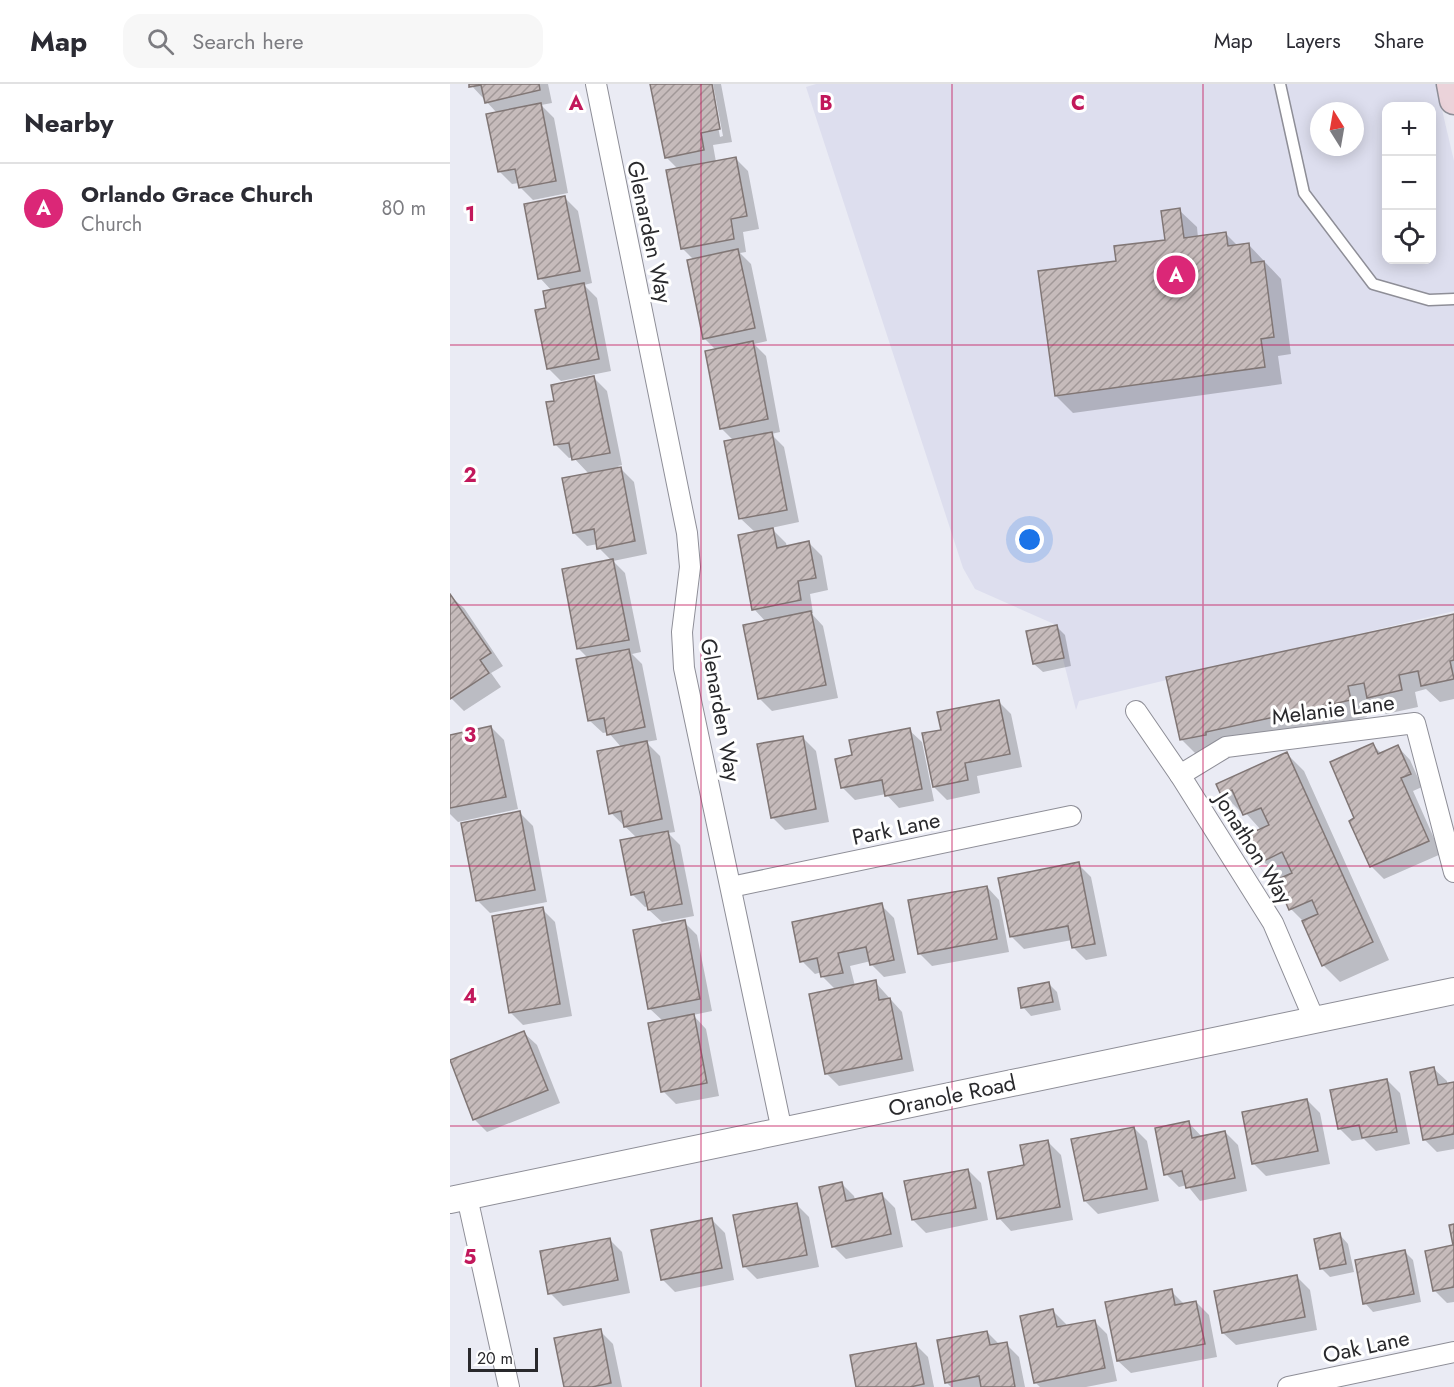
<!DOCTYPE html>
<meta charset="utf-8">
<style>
:root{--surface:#fff;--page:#f7f7f7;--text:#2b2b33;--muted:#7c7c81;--line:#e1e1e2;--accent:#db2777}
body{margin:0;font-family:Jost,sans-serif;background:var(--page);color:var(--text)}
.controls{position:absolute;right:18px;top:18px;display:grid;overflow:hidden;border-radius:12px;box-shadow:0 3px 15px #0003}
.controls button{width:54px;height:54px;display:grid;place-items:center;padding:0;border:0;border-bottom:2px solid var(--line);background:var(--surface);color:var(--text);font:30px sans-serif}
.compass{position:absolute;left:860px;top:18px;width:54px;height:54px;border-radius:50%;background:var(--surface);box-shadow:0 3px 15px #0003;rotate:349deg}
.scale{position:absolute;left:18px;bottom:15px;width:70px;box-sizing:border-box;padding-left:6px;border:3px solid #29292c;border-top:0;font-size:16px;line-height:21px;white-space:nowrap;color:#29292c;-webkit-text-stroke:4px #fff;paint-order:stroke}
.you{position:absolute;left:580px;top:456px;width:21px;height:21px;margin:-15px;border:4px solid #fff;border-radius:50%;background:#1a73e8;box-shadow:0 0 0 9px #1a73e833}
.badge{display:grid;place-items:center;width:39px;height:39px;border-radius:50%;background:var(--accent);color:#fff;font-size:20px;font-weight:700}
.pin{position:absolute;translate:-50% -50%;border:3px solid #fff;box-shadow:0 2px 6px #0006}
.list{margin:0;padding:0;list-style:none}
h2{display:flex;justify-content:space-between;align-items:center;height:78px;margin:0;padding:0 24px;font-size:26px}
h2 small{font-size:20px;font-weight:400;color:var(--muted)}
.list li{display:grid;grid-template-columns:39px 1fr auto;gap:18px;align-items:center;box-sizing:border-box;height:90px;padding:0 24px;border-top:2px solid var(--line)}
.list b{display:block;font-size:22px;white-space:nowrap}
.list p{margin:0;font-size:20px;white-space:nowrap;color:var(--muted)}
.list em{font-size:20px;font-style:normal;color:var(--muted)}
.icon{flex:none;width:33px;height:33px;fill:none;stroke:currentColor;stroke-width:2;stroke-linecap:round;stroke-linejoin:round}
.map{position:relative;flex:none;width:1004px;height:1303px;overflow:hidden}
header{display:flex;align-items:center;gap:36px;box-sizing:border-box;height:84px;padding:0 30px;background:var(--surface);border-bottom:2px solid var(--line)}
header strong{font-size:28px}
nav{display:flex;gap:33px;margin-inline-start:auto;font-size:21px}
.search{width:420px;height:54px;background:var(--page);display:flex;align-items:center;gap:15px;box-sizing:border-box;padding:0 21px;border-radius:18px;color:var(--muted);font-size:22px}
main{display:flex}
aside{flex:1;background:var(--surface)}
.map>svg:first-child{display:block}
.built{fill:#dddeee;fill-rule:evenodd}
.shadow{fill:#0003}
.building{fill:url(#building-hatch);stroke:#807675;stroke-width:1.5}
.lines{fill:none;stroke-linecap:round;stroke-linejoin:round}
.service-casing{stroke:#8e8e97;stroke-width:13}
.minor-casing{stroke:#8e8e97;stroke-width:22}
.tertiary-casing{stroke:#8e8e97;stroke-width:28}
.secondary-casing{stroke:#8e8e97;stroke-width:31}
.service{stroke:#fff;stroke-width:10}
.minor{stroke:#fff;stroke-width:20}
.tertiary{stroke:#fff;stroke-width:26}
.secondary{stroke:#ebd3da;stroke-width:28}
.grid{fill:none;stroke:#c2185b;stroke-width:1.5;stroke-opacity:0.55}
.labels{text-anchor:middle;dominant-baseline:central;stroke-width:6;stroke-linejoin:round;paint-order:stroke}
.street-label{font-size:22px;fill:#29292c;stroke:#fff}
.grid-label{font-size:20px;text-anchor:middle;font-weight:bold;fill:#c2185b;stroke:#fff;stroke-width:6;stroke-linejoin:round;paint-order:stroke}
</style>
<header>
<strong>Map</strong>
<div class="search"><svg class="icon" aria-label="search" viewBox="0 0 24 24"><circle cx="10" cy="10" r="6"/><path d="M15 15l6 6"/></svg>Search here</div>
<nav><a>Map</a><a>Layers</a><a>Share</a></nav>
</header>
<main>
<aside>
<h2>Nearby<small></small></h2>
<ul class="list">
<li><span class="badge">A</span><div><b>Orlando Grace Church</b><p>Church</p></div><em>80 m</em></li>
</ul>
</aside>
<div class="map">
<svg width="1004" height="1303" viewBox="0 0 1004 1303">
<defs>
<pattern id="building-hatch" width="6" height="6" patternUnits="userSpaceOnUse" patternTransform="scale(1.5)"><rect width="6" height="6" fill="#c6bbbb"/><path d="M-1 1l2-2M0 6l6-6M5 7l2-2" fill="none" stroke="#a19898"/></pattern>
</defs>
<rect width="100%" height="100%" fill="#eaebf4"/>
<path class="built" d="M366,0H986L1004,77V527L629,617L626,626L604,540L525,505L513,484L356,3ZM936,22H982V176H936ZM869,27H905V63H869Z"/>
<g class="shadow">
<polygon points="20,0 98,0 102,19 91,21 104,34 118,109 83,116 70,103 69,99 62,100 49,87 47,29"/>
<polygon points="202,0 260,0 270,53 273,52 263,0 271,0 282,58 263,61 266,78 285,74 298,87 309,145 293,148 296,168 290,169 301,180 317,257 304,260 316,272 330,348 321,350 334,363 349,438 321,444 336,459 337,463 359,459 372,472 378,506 360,510 363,529 361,529 373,542 388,614 322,627 309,614 316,538 304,525 306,449 290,434 284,357 271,344 266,266 254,254 244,176 232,164 228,85 216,73"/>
<polygon points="115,114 128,127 142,199 134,201 147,214 161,287 111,297 98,284 98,225 102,207 90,194"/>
<polygon points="729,126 747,143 748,154 776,150 788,162 798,160 831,195 841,270 828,272 832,300 623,329 606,312 668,178 716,157"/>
<polygon points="144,294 157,307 172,381 168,382 184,398 197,470 163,477 175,489 191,568 182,570 192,580 207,656 196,658 210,672 225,748 218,749 230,761 244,832 212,838 199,826 199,822 195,823 182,810 187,754 161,729 172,664 158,648 153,649 140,637 138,574 129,565 113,486 161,476 149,464 148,460 137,462 124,449 139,390 123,373 119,374 106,361 106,318"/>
<polygon points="0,512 14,524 53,582 41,589 51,603 14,627 0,613"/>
<polygon points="1004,532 1004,615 990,618 976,605 965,608 968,623 936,630 923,617 914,619 917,633 772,665 748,672 731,655"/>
<polygon points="607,543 615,551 621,582 593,588 584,580"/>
<polygon points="548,617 561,630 572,683 527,692 530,709 497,716 484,703 493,647"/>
<polygon points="41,643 54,656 68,725 8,738 0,730 0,652"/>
<polygon points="459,646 472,658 484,717 449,724 436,710 405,716 392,703"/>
<polygon points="353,654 366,667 379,738 335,746 322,733"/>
<polygon points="923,661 932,670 948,663 960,676 972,703 963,707 991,770 934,795 921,782 906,735"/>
<polygon points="837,670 854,687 939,876 890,898 873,881 854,838 841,825 832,795 813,777 811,746 793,726 790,727 773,710 768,700"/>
<polygon points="70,729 83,742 97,818 40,829 27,816"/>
<polygon points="628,780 641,793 657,872 636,876 623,863 622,856 574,865 561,852"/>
<polygon points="537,803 549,816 559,868 482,882 469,869"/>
<polygon points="431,821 444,834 456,889 434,893 421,880 421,877 400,882 405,902 425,898 452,928 464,987 389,1002 376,989 386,906 372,892 372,888 365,890 352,877"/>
<polygon points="92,825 105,838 122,932 73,941 60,928"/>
<polygon points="234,838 247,851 262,927 243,931 256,945 269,1012 226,1020 213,1007 213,937 199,924"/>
<polygon points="598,899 607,908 611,926 581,932 573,923"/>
<polygon points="74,949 87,961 110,1019 37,1048 24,1035 1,977"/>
<polygon points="984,985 997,997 997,1001 1004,999 1004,1065 987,1068 974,1055"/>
<polygon points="937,996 950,1009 960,1060 926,1067 914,1055 902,1057 889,1044"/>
<polygon points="857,1016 870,1029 880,1080 816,1092 803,1079"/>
<polygon points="739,1039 752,1053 775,1048 788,1061 797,1107 750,1117 737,1101 729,1103 716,1090"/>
<polygon points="684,1044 697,1057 709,1117 648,1130 635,1117"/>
<polygon points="598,1058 611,1071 623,1136 561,1147 549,1134"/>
<polygon points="518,1086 531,1099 538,1136 476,1149 463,1136"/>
<polygon points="391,1099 404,1112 405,1116 432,1111 445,1124 453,1163 396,1175 383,1162"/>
<polygon points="346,1120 359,1133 369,1183 307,1195 294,1182"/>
<polygon points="262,1136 275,1149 284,1196 225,1208 212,1195"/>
<polygon points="890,1151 898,1160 904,1188 880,1193 871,1184"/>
<polygon points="159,1155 172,1168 180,1209 113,1222 100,1209"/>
<polygon points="1004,1163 1004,1218 997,1219 984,1206"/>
<polygon points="955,1168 963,1176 971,1218 923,1228 915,1219"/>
<polygon points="847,1193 860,1206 867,1246 786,1261 773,1249"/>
<polygon points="721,1207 735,1221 746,1218 759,1231 767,1273 681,1289 668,1277"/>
<polygon points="603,1227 616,1240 617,1243 644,1237 657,1250 667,1297 636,1303 590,1303 585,1298"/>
<polygon points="150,1247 163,1260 172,1303 115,1303"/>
<polygon points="537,1248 550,1261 556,1260 569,1273 575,1303 501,1303 496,1298"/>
<polygon points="465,1260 478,1273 484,1303 408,1303"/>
</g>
<g class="building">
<polygon points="19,0 89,0 90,6 35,19 31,1 19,3"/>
<polygon points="200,0 262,0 270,45 251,49 254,66 215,74"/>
<polygon points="91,19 106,97 69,104 65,85 48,88 36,30"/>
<polygon points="286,73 297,132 281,135 284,155 231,165 216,86"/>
<polygon points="115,112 130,187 88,195 74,120"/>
<polygon points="730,124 734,154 776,148 778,162 799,159 801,179 814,177 824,253 811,255 815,283 605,312 588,187 666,177 664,162 715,156 711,127"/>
<polygon points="288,165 305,244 253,255 237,176"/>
<polygon points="134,199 149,275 97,285 85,226 96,224 93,207"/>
<polygon points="303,257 318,335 270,345 255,267"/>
<polygon points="144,292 160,369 122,376 119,359 104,361 96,318 104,317 101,301"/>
<polygon points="322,348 337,426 289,435 274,357"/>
<polygon points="171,383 185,457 147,465 144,445 123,449 112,394"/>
<polygon points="323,444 327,464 359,457 366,494 348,497 351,516 302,526 288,451"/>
<polygon points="163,475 179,556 127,565 112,485"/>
<polygon points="0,510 41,569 30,576 39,589 0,615"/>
<polygon points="361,527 376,601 308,615 293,541"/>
<polygon points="1004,530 1004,576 1000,577 1004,595 971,602 968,587 949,591 952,606 917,614 914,599 898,602 901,616 756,648 756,651 730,656 716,593"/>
<polygon points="607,541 614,574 583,580 576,547"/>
<polygon points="179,565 195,643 157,651 154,634 138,637 126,575"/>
<polygon points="549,616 560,670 515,679 518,696 483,703 472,649 491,646 487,628"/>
<polygon points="41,642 56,713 0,724 0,651"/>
<polygon points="460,644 472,705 435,712 432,696 391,704 385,675 402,671 399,656"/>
<polygon points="353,652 366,725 321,734 307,660"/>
<polygon points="197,657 212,735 174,743 171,727 159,730 147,667"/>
<polygon points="923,659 928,670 948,661 961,690 951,694 979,757 920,783 899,737 904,734 880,678"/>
<polygon points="837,668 923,858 872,882 852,837 868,830 862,816 839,826 826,796 842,789 832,768 812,778 799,750 819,741 811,724 793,731 782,706 771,711 766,700"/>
<polygon points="70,727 85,806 26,817 11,739"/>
<polygon points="218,747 232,820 198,826 194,808 181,811 170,756"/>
<polygon points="629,778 645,860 622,864 618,842 560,853 548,794"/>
<polygon points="537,802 547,855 468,870 458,816"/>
<polygon points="432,819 444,876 420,881 416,863 388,869 393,889 371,893 367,874 350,878 342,838"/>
<polygon points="93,823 110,920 59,929 42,832"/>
<polygon points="235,836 250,915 198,925 183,846"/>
<polygon points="426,896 429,916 440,914 452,975 375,990 359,910"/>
<polygon points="599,898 603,918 571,924 568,904"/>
<polygon points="244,930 257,999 211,1008 198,939"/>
<polygon points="74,947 98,1006 23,1036 0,976"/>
<polygon points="984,983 988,1001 1004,998 1004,1050 973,1056 960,988"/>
<polygon points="937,995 947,1048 912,1054 909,1041 888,1045 880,1006"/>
<polygon points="857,1015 868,1067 802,1080 792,1028"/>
<polygon points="739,1037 742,1054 775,1047 785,1094 736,1104 732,1087 714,1091 705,1044"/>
<polygon points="684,1043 697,1105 634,1117 621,1055"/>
<polygon points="598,1056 610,1123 547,1135 538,1088 574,1081 570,1061"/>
<polygon points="518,1085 526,1124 462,1136 454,1097"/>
<polygon points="392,1098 396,1117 432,1109 441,1150 382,1163 369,1103"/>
<polygon points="347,1119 357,1171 293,1183 283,1131"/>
<polygon points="262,1134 272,1184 211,1196 201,1146"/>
<polygon points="1004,1140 1004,1203 983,1207 975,1167 1003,1161 999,1141"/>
<polygon points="890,1149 896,1180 870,1185 864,1155"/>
<polygon points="160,1154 168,1196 98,1210 90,1167"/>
<polygon points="955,1166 964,1210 913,1220 905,1176"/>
<polygon points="847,1191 855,1233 772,1249 764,1207"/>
<polygon points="722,1205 725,1221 746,1217 755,1260 667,1277 655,1218"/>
<polygon points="603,1225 607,1243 645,1236 655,1284 584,1299 570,1232"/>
<polygon points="151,1245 161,1299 142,1303 114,1303 104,1254"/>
<polygon points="537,1247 540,1261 557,1258 565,1303 531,1303 529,1292 495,1299 487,1256"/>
<polygon points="466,1259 474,1300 460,1303 406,1303 400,1271"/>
</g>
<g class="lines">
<g class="service-casing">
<polyline id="service" points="830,0 854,109 923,200 979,216 1004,215"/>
</g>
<g class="minor-casing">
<g id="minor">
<polyline points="146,0 237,449 240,483 232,548 234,584 332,1047"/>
<polyline points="686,627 730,691 823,839 864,935"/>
<polyline points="730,691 776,663 965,639 1004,788"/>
<polyline points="281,803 621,732"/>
<polyline points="17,1113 59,1303"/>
<polyline points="838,1303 1004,1268"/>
</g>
</g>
<g class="tertiary-casing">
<polyline id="tertiary" points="0,1116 1004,907"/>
</g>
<g class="secondary-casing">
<polyline id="secondary" points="1001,0 1004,16"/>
</g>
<use href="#service" class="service"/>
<use href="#minor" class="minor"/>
<use href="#tertiary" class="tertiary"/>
<use href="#secondary" class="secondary"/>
</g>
<path class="grid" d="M251,0V1303M502,0V1303M753,0V1303M0,261H1004M0,521H1004M0,782H1004M0,1042H1004"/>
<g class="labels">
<g class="street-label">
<text transform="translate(200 148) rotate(78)">Glenarden Way</text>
<text transform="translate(883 625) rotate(-7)">Melanie Lane</text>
<text transform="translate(271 626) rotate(80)">Glenarden Way</text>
<text transform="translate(446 744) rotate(-12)">Park Lane</text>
<text transform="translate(804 764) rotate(58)">Jonathon Way</text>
<text transform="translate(502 1011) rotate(-12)">Oranole Road</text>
<text transform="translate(916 1262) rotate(-12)">Oak Lane</text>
</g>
</g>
<g class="grid-label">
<text x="126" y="26">A</text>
<text x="376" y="26">B</text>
<text x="628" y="26">C</text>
<text x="20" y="137">1</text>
<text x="20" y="398">2</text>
<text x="20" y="658">3</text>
<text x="20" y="919">4</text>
<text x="20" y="1180">5</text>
</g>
</svg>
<div class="controls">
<button>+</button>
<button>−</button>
<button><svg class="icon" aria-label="locate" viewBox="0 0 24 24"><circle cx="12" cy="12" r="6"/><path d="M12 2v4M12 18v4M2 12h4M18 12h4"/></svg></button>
</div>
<svg class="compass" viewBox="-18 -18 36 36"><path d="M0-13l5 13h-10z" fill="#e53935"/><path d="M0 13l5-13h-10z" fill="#7c7c81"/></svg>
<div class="scale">20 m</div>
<div class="you"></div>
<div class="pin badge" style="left:726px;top:191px">A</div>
</div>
</main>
